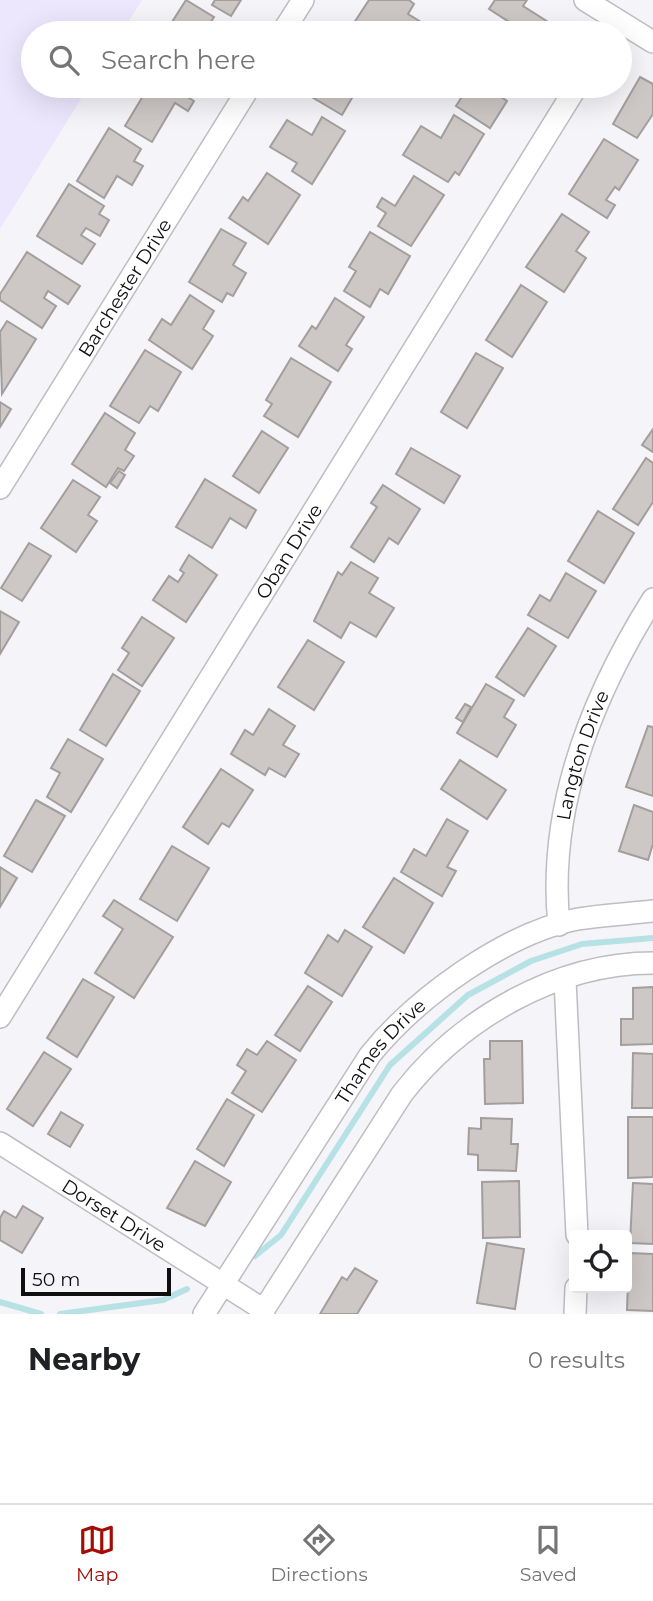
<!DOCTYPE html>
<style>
:root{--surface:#fff;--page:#f6f6f6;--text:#202124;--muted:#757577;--line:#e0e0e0;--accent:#a40d06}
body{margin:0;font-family:Montserrat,sans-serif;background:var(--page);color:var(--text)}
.controls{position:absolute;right:21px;bottom:21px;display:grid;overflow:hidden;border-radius:7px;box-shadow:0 7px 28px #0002}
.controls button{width:63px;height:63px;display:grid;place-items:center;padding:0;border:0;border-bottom:2px solid var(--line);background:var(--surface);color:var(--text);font:35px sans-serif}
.scale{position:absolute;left:21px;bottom:18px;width:150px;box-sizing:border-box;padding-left:7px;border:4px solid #0f0f10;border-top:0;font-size:19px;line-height:24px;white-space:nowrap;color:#0f0f10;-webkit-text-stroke:5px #f4f4f9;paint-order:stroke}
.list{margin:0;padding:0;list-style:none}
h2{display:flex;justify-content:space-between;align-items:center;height:91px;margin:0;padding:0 28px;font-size:30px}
h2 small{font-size:23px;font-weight:400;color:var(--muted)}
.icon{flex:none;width:38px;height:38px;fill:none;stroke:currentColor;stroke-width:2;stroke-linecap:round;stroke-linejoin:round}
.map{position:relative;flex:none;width:653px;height:1314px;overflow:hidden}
.search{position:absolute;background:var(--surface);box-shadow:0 7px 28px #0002;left:21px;right:21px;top:21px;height:77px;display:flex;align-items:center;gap:18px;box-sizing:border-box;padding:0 24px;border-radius:38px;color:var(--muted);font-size:26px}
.sheet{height:189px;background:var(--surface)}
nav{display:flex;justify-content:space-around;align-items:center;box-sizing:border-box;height:98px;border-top:2px solid var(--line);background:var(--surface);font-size:19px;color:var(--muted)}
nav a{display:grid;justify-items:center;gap:4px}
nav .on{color:var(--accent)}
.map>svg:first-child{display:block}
.education{fill:#ece7fd}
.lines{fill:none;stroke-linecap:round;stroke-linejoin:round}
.stream{stroke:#b6e2e5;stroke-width:6}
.building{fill:#cdc7c6;stroke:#a39e9c;stroke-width:2}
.street-casing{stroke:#bdbdc2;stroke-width:24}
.street{stroke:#fff;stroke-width:21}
.labels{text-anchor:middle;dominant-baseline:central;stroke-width:7;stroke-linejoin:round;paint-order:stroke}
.street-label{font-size:19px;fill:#0f0f10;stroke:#f4f4f9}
</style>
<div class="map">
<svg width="653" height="1314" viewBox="0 0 653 1314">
<rect width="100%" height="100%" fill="#f4f4f9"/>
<polygon class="education" points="0,0 142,0 121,33 33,33 33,86 89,86 0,229"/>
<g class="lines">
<g class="stream">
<polyline points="255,1256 281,1235 390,1065 468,995 531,961 582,944 653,938"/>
<polyline points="0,1302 41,1314"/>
<polyline points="60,1314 163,1300 187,1289"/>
</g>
</g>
<g class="building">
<polygon points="186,0 214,17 204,33 165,33"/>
<polygon points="215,0 241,0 231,16 212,5"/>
<polygon points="369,0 409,0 414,4 408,14 421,22 413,33 356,33 350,29"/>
<polygon points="495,0 527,0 523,6 553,25 547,33 509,33 514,25 489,9"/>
<polygon points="640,77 653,84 653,114 637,138 613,124"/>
<polygon points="149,86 181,86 184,88 181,93 194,101 188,111 175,103 152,142 125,126"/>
<polygon points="317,86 359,86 342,115 310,96"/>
<polygon points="469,86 503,86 497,94 507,101 490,128 456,106"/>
<polygon points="454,115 484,134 459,175 455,172 448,182 403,155 421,126 441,138"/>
<polygon points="322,117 345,131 312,184 292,171 297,163 270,147 287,120 312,135"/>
<polygon points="109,128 141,149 134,161 143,166 132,185 117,176 104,198 77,181"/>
<polygon points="604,139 638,160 619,190 615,187 606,200 615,205 607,218 569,194"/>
<polygon points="267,173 300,195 268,244 229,218 243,197 248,201"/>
<polygon points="414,176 444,195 411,246 378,226 386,213 377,207 382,198 395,206"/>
<polygon points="69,184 104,206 99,214 109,220 100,236 86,228 81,235 95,244 82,264 37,236"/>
<polygon points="562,214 589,232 576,251 586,258 564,292 526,267"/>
<polygon points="221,229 246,243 233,265 246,273 233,296 227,293 222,302 189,282"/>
<polygon points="370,232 410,256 388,294 380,289 370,307 344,291 356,271 349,267"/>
<polygon points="27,252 80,286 68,304 48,291 44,298 56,306 42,328 0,300 0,294"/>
<polygon points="521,285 547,302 512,357 486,340"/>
<polygon points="190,295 214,311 203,329 213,336 192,369 149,340 162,319 171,325"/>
<polygon points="335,298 364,317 346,345 352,349 338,371 299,346 312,326 316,329"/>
<polygon points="7,321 36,339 2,394 0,332"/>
<polygon points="145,350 181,372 158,411 150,406 139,423 110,406"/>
<polygon points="476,353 503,368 467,428 441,412"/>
<polygon points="291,358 331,382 298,437 264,416 272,404 266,400"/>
<polygon points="0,402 11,409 0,427"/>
<polygon points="105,413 135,433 125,450 134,456 124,471 118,468 106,487 72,464"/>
<polygon points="653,429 653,452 642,445"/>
<polygon points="262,431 288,448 259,493 233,476"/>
<polygon points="411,448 460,476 444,503 396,474"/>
<polygon points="646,458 653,463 653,502 638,525 613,509"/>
<polygon points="119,471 125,475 117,488 110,483"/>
<polygon points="205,479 256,510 246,528 230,518 212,548 176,527"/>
<polygon points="73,480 100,497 88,515 97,521 76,552 41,528"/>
<polygon points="383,485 420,509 398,544 389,538 374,562 351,547 377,507 371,503"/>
<polygon points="598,511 634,533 604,583 568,561"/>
<polygon points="29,543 51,556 22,601 1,588"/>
<polygon points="189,555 217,575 186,622 153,600 169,576 178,582 184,573 180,570"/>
<polygon points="351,562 378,578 369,593 394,608 376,637 350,622 341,638 314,621 338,572 342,575"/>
<polygon points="566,573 596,591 568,638 528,615 540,595 550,601"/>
<polygon points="0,611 19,622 0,654"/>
<polygon points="142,617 174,638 142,686 118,670 129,653 122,648"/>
<polygon points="528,628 556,646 524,696 496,677"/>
<polygon points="308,640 344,662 314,710 278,687"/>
<polygon points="113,674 140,691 106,746 80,730"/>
<polygon points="486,684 514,700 504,717 516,725 497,757 457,733"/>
<polygon points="465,704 471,707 463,722 456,718"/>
<polygon points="269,709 295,726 283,745 299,754 285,777 269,768 265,775 231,754 245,730 253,735"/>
<polygon points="648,726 653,727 653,796 626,787"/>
<polygon points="68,739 103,759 71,812 47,797 60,773 51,768"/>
<polygon points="460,760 506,790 487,819 441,789"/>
<polygon points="221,769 253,790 229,827 222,823 208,844 183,827"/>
<polygon points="36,800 65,816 32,872 4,856"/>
<polygon points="634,805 653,812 653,844 648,860 619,851"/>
<polygon points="447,819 468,831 447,867 456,871 442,896 401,872 414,849 426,856"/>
<polygon points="172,846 209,868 177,921 140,899"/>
<polygon points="0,867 17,878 0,907"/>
<polygon points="394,878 433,903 404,953 363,927"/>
<polygon points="114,900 173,937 134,998 95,973 123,929 103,916"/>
<polygon points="345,930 372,947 342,996 305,973 328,935 338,942"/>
<polygon points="83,979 114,997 77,1057 47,1038"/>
<polygon points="308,986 332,1002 300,1051 275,1035"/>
<polygon points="653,987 653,1044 621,1045 621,1019 633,1019 633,988"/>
<polygon points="267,1041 296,1060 262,1112 232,1093 246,1071 237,1065 247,1049 257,1055"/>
<polygon points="490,1041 522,1041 523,1103 485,1104 484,1059 490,1059"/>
<polygon points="44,1052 71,1069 33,1126 7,1109"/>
<polygon points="633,1053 653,1054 653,1108 632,1108"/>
<polygon points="227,1099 254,1115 224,1166 197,1149"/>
<polygon points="61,1112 83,1125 70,1147 48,1134"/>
<polygon points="628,1117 653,1117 653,1177 628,1178"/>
<polygon points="481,1118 512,1119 511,1144 518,1144 516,1171 478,1170 478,1155 468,1154 469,1128 481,1129"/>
<polygon points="195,1161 231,1182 205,1226 167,1208"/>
<polygon points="519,1181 520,1237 483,1238 482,1182"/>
<polygon points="633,1183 653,1184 653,1244 630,1243"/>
<polygon points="23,1206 43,1218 22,1253 0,1240 0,1218 4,1211 16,1218"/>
<polygon points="487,1243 524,1249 515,1309 477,1303"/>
<polygon points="629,1253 653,1254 653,1311 627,1310"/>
<polygon points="355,1268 377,1281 357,1314 320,1314 342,1277 347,1280"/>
</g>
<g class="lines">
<g class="street-casing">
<g id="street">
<polyline points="585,0 653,42"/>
<polyline points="282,33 303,0"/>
<path id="s1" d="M0,488L250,86"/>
<path id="s2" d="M559,925C547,809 592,696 653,599"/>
<polyline points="565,980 577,1235"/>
<path id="s3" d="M0,1017L577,86"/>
<path id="s4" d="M0,1143L264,1310"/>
<path id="s5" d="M204,1314L370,1055C416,998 505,933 578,919C603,915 628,914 653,911"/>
<path d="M261,1314L402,1094C460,1019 556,963 653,963"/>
<polyline points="575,1314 576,1288"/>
</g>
</g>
<use href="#street" class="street"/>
</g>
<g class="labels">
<g class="street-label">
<text stroke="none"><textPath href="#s1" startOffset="236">Barchester Drive</textPath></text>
<text stroke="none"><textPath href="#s3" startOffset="548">Oban Drive</textPath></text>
<text stroke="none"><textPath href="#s2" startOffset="173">Langton Drive</textPath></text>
<text stroke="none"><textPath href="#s5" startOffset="317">Thames Drive</textPath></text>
<text stroke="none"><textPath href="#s4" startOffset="135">Dorset Drive</textPath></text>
</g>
</g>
</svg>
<div class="controls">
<button><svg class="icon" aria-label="locate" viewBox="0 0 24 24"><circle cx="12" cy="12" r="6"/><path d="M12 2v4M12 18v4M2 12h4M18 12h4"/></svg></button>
</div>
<div class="scale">50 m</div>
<div class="search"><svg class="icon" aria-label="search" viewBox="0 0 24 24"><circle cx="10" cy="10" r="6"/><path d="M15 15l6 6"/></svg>Search here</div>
</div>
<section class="sheet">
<h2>Nearby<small>0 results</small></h2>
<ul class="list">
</ul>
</section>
<nav>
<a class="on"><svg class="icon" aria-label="map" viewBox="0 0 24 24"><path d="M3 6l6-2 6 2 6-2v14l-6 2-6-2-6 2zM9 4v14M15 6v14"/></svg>Map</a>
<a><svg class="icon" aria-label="directions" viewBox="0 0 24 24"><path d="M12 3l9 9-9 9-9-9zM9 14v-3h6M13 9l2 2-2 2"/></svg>Directions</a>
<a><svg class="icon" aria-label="saved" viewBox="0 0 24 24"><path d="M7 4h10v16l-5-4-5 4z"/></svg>Saved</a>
</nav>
